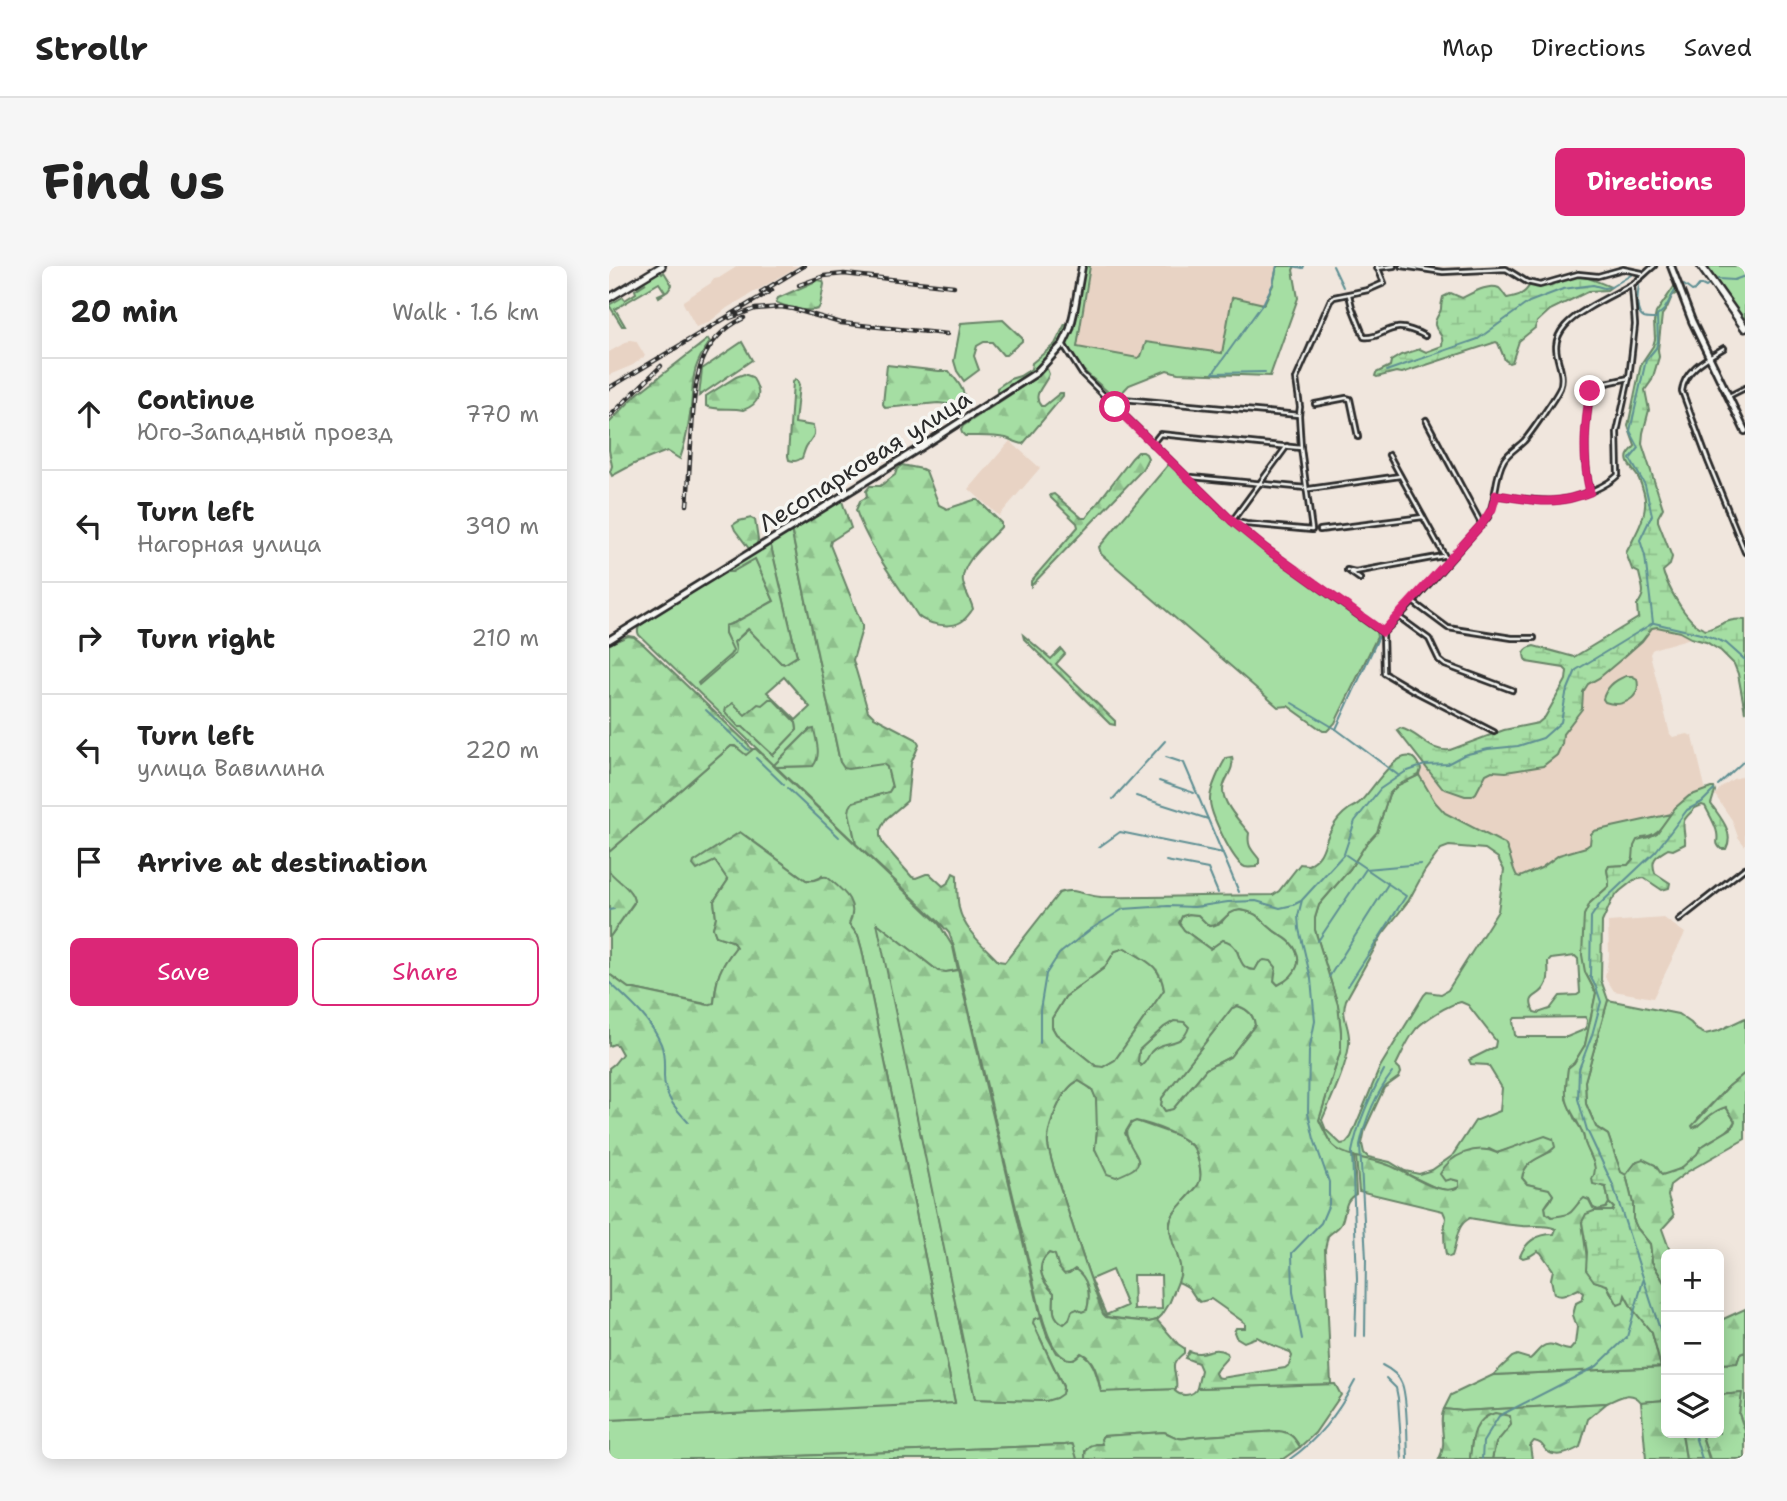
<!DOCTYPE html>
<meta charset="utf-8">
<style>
:root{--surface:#fff;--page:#f6f6f6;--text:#222;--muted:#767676;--line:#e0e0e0;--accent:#db2777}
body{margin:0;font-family:"Shantell Sans",sans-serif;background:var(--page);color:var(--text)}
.controls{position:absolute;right:21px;bottom:21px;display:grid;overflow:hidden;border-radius:10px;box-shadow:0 4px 18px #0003}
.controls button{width:63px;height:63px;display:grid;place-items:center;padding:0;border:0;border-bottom:2px solid var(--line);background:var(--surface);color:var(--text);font:35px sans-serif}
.stop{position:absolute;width:21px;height:21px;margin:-16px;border:5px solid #db2777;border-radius:50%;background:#fff}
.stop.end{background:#db2777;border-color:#fff;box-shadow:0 2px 7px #0008}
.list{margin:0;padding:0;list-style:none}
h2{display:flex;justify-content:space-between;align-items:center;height:91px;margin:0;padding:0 28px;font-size:30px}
h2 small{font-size:23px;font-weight:400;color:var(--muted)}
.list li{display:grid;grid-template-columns:46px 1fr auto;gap:21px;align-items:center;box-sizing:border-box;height:112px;padding:0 28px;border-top:2px solid var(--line)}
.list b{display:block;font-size:26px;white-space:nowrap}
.list p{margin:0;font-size:23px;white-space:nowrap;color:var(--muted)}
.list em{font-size:23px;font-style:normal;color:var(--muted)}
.actions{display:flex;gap:14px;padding:21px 28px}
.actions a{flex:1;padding:16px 0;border:2px solid var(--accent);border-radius:10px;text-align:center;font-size:24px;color:var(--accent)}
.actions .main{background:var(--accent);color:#fff}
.icon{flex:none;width:38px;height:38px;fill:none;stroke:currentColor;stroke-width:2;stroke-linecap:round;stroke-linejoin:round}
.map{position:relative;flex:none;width:1136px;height:1193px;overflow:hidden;border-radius:10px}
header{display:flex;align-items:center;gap:42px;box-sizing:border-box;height:98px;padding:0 35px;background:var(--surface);border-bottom:2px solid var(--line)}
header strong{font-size:33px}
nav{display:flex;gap:38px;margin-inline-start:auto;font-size:24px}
.intro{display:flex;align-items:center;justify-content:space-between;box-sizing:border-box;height:168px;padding:0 42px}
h1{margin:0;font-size:49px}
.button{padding:18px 32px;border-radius:10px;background:var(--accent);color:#fff;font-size:24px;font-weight:700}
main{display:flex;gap:42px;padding:0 42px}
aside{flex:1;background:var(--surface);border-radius:10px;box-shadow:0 4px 18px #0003}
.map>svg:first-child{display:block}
.built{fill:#e8d3c4}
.green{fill:#a5dea3;stroke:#688467;stroke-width:2;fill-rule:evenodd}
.forest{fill:url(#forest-firs);stroke:#688467;stroke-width:2;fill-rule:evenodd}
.wetland{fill:url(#wetland-marsh);stroke:#688467;stroke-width:2}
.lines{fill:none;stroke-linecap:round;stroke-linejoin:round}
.stream{stroke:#5e8f93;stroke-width:2}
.street-casing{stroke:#2b2b2b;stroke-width:8}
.secondary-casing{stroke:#2b2b2b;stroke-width:10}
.primary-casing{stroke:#2b2b2b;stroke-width:10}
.highway-casing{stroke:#2b2b2b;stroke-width:11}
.street{stroke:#f6f6f2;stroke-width:2.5}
.secondary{stroke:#f6f6f2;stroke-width:4.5}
.primary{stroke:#f6f6f2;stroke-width:5}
.highway{stroke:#f6f6f2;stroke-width:6}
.rail-casing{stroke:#2b2b2b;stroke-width:4.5}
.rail{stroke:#f6f6f2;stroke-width:2;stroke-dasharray:5;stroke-linecap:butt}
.route{stroke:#db2777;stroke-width:9}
.labels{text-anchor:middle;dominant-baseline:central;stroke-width:7;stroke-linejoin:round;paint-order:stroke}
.street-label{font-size:24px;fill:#2b2b2b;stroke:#f6f6f2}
</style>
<header>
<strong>Strollr</strong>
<nav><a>Map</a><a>Directions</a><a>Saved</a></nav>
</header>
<div class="intro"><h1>Find us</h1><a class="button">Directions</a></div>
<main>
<aside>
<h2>20 min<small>Walk · 1.6 km</small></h2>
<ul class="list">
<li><svg class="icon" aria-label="ahead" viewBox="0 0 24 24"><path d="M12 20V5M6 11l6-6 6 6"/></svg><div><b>Continue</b><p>Юго-Западный проезд</p></div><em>770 m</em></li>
<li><svg class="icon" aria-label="left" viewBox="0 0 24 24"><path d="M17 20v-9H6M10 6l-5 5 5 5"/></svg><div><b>Turn left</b><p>Нагорная улица</p></div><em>390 m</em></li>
<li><svg class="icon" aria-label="right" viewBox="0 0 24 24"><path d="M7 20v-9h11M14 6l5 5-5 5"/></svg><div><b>Turn right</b></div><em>210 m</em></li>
<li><svg class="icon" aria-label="left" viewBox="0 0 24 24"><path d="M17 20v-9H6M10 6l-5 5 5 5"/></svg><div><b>Turn left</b><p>улица Вавилина</p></div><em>220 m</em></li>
<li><svg class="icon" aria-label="arrive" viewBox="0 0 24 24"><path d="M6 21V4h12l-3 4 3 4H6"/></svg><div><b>Arrive at destination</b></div></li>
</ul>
<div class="actions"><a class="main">Save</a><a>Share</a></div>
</aside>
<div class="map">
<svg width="1136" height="1193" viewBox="0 0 1136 1193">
<defs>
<pattern id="forest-firs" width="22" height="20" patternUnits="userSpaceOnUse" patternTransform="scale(1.75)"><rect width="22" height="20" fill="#a5dea3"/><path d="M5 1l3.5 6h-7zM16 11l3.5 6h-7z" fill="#8ebf8c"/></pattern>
<pattern id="wetland-marsh" width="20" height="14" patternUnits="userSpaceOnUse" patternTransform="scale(1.75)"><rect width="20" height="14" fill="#a5dea3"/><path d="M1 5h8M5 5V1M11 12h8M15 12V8" fill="none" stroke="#8ebf8c"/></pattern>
</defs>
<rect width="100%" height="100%" fill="#f0e6dd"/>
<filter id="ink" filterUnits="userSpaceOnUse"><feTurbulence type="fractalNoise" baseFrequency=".0143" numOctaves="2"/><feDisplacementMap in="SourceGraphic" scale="14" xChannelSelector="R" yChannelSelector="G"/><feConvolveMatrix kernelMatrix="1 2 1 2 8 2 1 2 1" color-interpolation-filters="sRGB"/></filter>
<g filter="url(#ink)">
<g class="built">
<polygon points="129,0 189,0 118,42 99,57 87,61 74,37 74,35 102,17 105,13 110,12"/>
<polygon points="481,0 668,0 664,19 656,37 612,88 537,76 535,77 532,91 529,92 468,81"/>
<polygon points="21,74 27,75 36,90 24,99 0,109 0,86"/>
<polygon points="401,175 431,202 390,250 360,223"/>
<polygon points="1048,361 1071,366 1082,372 1047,382 1043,384 1041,388 1061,468 1064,471 1079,468 1084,471 1097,525 1086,527 1066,542 1062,548 985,565 982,571 981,578 977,581 950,589 932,602 911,611 908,610 899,583 864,560 836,547 830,542 810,509 812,503 816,500 833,522 856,530 867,527 877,508 883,505 897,506 953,478 954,468 973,443 974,426 979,418 990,412 1015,391 1033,375 1043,362"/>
<polygon points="1136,510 1136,580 1129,571 1123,554 1106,529 1112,521 1124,513"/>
<polygon points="1055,652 1076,667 1044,732 1005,725 996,711 1000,689 999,656"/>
</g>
<g class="green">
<polygon points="475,0 481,0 468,81 529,92 532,90 537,76 613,87 623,32 625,31 655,38 664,19 668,0 686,0 684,4 689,32 661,110 569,107 558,104 520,119 507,133 475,105 456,79 465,55"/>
<polygon points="1096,0 1136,0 1136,56"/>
<polygon points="51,5 53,8 55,6 63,19 59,25 50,31 49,29 56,26 50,17 6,43 16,60 13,60 0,39 14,31 16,34 27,27 26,24 37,17 29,21 28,19"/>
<polygon points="394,54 413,72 413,75 397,89 394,89 383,76 375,76 368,80 365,90 370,104 355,115 348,105 345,95 352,57"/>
<polygon points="133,76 143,94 90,130 93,103"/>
<polygon points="559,199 562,199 623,256 767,365 768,371 726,457 718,465 714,465 679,440 669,441 492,288 490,281"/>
<path d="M182,263L231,496L274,497L278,501L283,521L280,526L245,536L240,546L247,578L167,501L204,500L200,464L165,499L30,369C28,365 28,362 32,359L118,303L120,306H123L146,292L165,335L125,357L116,360V367L122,377H124L140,363L172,397L175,398L188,390L161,276ZM175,411L201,441L187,454L158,426ZM164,433L187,457L188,464L164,489L134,460Z"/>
<path d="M1017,410H1023L1028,413C1033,433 1012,442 996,436L994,433C997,422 1006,414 1017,410Z"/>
<path d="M122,480L142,484V483H147L330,658L344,681L349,704L337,706L329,705L269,658L366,1133L437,1135L454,1125V1120L424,1057V1053L432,1051L438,1070L447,1087L462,1093L472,1087C486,1094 488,1112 492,1125L567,1123L566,1125C572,1131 585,1130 588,1122L726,1118L732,1129L706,1167L691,1181L684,1171L669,1165L582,1171C568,1175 567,1170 555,1166L495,1170L493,1171V1178H486L476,1185V1193H468L462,1178L456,1179L117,1193H0V1154L346,1136L253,684L249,669L242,661L213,610L209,614H197L137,570L105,595L107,596L119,614L105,635L107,651L104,662L107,670L123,675L127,681C111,701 107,711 105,737L102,739L25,723H21L0,708V672L25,637C24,620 4,619 0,604C0,599 0,591 0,586Z"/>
<path d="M623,491C626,504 615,512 614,523C613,537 632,557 640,567C638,580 642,583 650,593V598L647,601C643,601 639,602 636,601C624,596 600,546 601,533C601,523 612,500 617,492Z"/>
<path d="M810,509L826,536L836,547L896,578C902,588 902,600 908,610L911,611L932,602L950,589L977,581L981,578L982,568L985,565L1062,548C1054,559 1048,571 1033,571L1024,593L1019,599L1000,600L998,604L1000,615V620L981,637L976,706L987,727L976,779L965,797L959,802L957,833L966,854L973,864L976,876L986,900L987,908L984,913V917L997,921L1000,937L998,942L989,944L984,942L980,934L970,936C963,951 957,950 943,951L937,947L936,941L941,935L944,929L940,924L918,918L913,912C915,896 928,892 941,886L908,881L888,887L880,883L842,913L850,915V921L844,925L827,922L779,899L731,887L724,882L710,854L732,783V766L729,739L706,664V652L710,639L741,603L757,578L768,566L780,528L789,519ZM840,580L876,583L889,592L895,604L889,645L839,724L832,728L818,726L815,729L771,801L742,871L737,877L732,878L717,864L713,854C722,833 738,800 740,778C742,761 731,752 737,734L773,669L800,634L815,606L832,583ZM966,690L969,693L971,727L968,729L951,730L941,743L929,747L925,746C916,727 931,733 937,719C941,712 939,703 939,696L942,693ZM852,736L859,739L887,775L886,781L860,794L862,798L879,799L893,822L891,845L866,855L843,890L823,904L810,908L796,905L781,896L759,891L755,887L753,878L756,863L775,822L790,811L792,807L791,803L787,799C793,787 799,773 807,763C815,754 840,738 852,736ZM976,751L978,754L977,763L958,771H908L906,769L904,755L906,752Z"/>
<path d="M631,644C651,647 649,652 663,663C668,668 675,670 681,676C697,693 688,710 669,719L650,697L646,705C633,704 630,695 628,683L614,674L601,683L575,664L570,657L573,650L580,648L589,649L600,660L612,657C617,649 622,645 631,644Z"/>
<path d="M516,682C537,695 551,697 555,724L506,794L494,801H488L447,768L443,761V752L456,731L495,702L506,685Z"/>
<path d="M999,734L1069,748L1082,757L1088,764L1096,768L1109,765L1136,752V807L1119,821L1089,852L1088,861C1095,851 1106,844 1117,841L1126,855C1120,868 1105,871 1094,880C1087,885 1093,882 1088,889C1079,899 1066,907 1053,909L1046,899L1028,895L1017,909L1012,907L999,869L987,861L977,838L976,815Z"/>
<path d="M629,740C638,743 645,749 646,759L621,791L597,803L564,844L556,845L552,839L553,832L623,742Z"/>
<polygon points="565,755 575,755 580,761 578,769 572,774 564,777 532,801 529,796 530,784 555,761"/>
<path d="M470,815C475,818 481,821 484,825C491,837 488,869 486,883L519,873C515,865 518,858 527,855L570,870L585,882L590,897L592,910L591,917L565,947L561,956V965L572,1002L571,1011L560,1038L553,1049L548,1054L540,1056L497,1051L494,1048C480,1011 468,973 456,936C450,917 442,898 439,879C437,862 454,819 470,815ZM503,1004L518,1040L497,1049L482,1013ZM524,1009H552L553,1043L525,1044Z"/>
<path d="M440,987L446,988L448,995L460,1007L466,1003C480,1012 482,1029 478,1044L473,1046L468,1043L455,1059C441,1051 445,1040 445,1027C433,1015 425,1000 440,987Z"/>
<polygon points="1136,1086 1136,1165 1130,1148 1132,1127 1110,1129 1110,1098 1128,1097 1131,1088"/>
<path d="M1057,1101V1103L1054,1105L1057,1134L1032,1136C1022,1123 1010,1132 998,1137L853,1145L835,1143L842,1129L884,1109Z"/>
</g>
<g class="forest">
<path d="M209,14L214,15L215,18L211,40L209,43C199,47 176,41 167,36L169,32Z"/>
<path d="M456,58H459V60C445,94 423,108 394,127L388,126V122L401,113L411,110L422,103L423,97L446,78Z"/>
<path d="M99,73L101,76C79,106 86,116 81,149C79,164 76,178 71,193L58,185L25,198L3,210L1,206L3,200L0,184V157L27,129Z"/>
<path d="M278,99L330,105H340C346,113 356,123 355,133L347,139L329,137L276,142L274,138Z"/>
<path d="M435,103H438L440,108C436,120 422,128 432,140H435L451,127H454V130L414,178C408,177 403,174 397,172C384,169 370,170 356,170L353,167L352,164L354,160L428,111Z"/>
<path d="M135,108L143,111C153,126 152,138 134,144C122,141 108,145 97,140V130L127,111Z"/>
<path d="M186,113L188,114L190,119L186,157L204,160C207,170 204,170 199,178C196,181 195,187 193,192C188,195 186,196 180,194L179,190L184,116Z"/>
<polygon points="529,186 534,186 537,188 539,192 533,204 422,320 422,315 469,261 468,257 442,232 441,229 445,228 473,252 477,252 523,192"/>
<path d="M293,199L313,203L317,205L330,239L338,243L365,234H369L392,257V261C380,275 351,296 354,316C356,326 362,334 364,343C360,348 357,353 352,356C340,363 318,358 309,350C288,317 259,281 247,244L251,235L258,231L257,225L261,220H271L286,209L288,203Z"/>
<path d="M232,232L242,262L222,275L221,279L253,359V363L244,394L259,445L265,451L307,473L310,479L302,497L298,535L277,553L271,564V570L274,578L303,611L307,612L317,608H321L334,620L340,616L344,607L348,609C348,620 348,631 350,642C355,664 374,679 389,695L396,696L450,627C464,621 477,630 492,631C549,632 607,629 664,629L670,625L691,598L699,599C717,590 713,579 722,564C726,556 733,548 740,543C743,541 747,540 750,537C761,528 784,486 802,491C807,492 809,499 812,503L810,509L789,519L780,528L768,566L757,578L741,603L710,639L706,652V664L729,739L732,766V783L710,854C720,875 721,884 745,890L747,928C734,935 738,945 732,958C729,963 723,966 719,970L716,983L722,1118L588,1122L592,1104L589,1097L576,1092L580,1085C596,1092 601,1078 618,1087L619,1090C615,1097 609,1100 606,1107L608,1111L612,1112L676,1102L680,1099L683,1090L681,1086L663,1079L648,1071L635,1076L627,1071L625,1066L627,1062H636V1057L602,1033L591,1036C579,1027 587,1023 569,1016C578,996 559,979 561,958C563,943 581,932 589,919C592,914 592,909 591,903C590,897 589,888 585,882C576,870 542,858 527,855L522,857L516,867C526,895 544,897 507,911L498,908L486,883L488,865L487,833L483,823L470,815C454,819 437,862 439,879C442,898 450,917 456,936C468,973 480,1011 494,1048L497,1051L502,1052L540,1056L548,1054L569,1078L575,1082V1087C556,1102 570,1104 567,1123L492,1126C489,1112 487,1094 472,1087C470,1089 465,1093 463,1093C443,1095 434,1053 430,1039L345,681L340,667L331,657L247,578L240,546L241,541L244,536L280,526L283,521L278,501L274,498L239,503L235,502L231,496L182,263ZM631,644C651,647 649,652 663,663C668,668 675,670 681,676C697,693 688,710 669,719L665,715L667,701L662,695L655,694L650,697L646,704C624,703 636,679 614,674L601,683L575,664L570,657L573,650L580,648L589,649L600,660C615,660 614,646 631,644ZM516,682C537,695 551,698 555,724L506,794L494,801L487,800L447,768L443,761V752L456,731L495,702L506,685ZM629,740C638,743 645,749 646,759L621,791L597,803L564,843L556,845L552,839L553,832L623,742ZM565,755L575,756L580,761C573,783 554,772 542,786C538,791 538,796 532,800L529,796L530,784L555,761ZM440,987L446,989L450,1002L455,1008L460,1007L466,1003C480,1012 482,1029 478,1044L473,1046L468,1043L463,1045L460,1054L455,1058C441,1051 445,1040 445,1027C433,1016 425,1000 440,987Z"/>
<polygon points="142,252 146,254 149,274 147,280 141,284 126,264 124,259 130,255"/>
<polygon points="161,276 188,390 177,397 172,397 139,363 125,376 127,383 126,388 90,419 89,417 121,389 124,384 116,367 116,360 125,357 165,335 146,293 123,306 120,306 118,303"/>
<polygon points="414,369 442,393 452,383 456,388 447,398 506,455 506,459 501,458 415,373"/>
<polygon points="19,370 25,371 35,379 139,478 143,484 137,489 126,480 122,480 0,586 0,378"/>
<polygon points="160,433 164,433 187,457 188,464 164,489 134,461 130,461 116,446 117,442 124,437 136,449 149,438 153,439"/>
<path d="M205,463C207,475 213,489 204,500L167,501L165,499L200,464Z"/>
<path d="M131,566L197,614C208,617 210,609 218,611C233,624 251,636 240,658L249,670L253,684L346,1137L0,1154V802L5,798L13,788L8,779L5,778L0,780V708L21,723H25L99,739L105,737C108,709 110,703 127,681L123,675L107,670L104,662L107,651L105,635L119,614L106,595L88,604L84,599L85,596Z"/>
<path d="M0,605C8,615 24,623 25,636L0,672Z"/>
<polygon points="268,657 329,705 337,706 349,704 432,1051 425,1053 424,1057 454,1121 453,1128 447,1132 437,1135 366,1133"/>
<path d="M1136,807V873L1078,906L1061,919L1059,930L1065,950L1053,963L1062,988H1057V1020L1043,996L1041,978L1028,962L1024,953V938L1017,909L1028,895L1034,893L1046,899L1053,909L1071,903L1088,888L1092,881L1123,862L1126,855L1117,841C1101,845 1095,858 1084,862L1083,860L1119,821Z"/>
<path d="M936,870L944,873L946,881C935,893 916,892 913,912L918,918L940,923L944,929L936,941L937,947L942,951C970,948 958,946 975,932L980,934L984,942L989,944L997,942L1000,937L1005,942L1004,945H985L973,956L978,993L985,1015L998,1019L1003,1030L1015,1028L1023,1042L1043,1067L1052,1101L884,1109L903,1091L908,1089L921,1093C926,1089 928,1085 933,1081C942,1074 951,1084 961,1084L966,1078L968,1061L964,1049L967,1037L973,1034L975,1027L970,1023C961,1026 954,1033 945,1028L942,1013L944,1004L932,987L929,985L921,990L914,992L911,990C917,975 929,968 945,968L947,963C936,958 925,961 913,960C895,959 878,955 861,952C847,958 848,977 843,990L840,991L837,989C835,976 834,966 837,952L834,945L750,925L747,891C758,893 770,895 779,899C799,906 830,932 850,921V915L842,913L836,915L831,908C841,888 868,878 888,887Z"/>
<polygon points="1136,1043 1136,1086 1131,1088 1128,1097 1110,1098 1110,1055"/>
<polygon points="1133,1127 1130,1148 1136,1165 1136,1193 1101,1193 1092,1167 1110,1167 1110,1129"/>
<polygon points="1057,1134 1057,1167 1073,1167 1077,1193 1037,1193 1032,1136"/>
<path d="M998,1137L979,1153L971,1181C962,1186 948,1193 938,1185C933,1180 934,1177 925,1175L921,1180L923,1193H883L887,1177L863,1174L861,1193H830C840,1174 828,1159 835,1143L853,1145Z"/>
<path d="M669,1165C681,1166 685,1171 691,1181L674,1193H476C476,1180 480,1178 493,1178L492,1173L494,1170L555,1166C567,1170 568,1175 582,1171Z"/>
<polygon points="462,1178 464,1179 468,1193 117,1193 456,1179"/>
</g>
<g class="wetland">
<path d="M969,10C981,11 991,17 1002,21L998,24L980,25L941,44L928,56L926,62L910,75L903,96L900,97L896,94L889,77L887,76L793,107L787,106L768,111L766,110L767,107L781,100L782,95L792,89L811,83L817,86L833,80C835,67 828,68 826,59C825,53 831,48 832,43C832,39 833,35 834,31L842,27L853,32C862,28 879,17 890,22C893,24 895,29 898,32C908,30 915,29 920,20C937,21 952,12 969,10Z"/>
<path d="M1067,18L1070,26L1063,30L1058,42L1053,49L1049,84L1050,91L1043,114L1036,124L1040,144L1034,167L1033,178L1054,242L1049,251V255L1063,291L1061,299L1054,305L1055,309C1062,326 1079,359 1097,364C1110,360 1122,351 1136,354V446L1129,408L1125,398L1112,385L1097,376L1082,372L1071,366L1048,361L1043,362L1033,375L1015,391L990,412L979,418L974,426L973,443L954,468L953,478L948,489L934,500L897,506L883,505L877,508L867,527L863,530H856L833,522L788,464L791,462C812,467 818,486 841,484L895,464L929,457L936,451L957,414L958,405L955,402L918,396C912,388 916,382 925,380L965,391L1029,352L1028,339C1038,326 1033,322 1030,307L1023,303L1017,287C1024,273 1035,256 1036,240C1037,232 1033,220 1030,213C1027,206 1015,197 1019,189C1021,185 1024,183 1026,180L1019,160L1032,98L1044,80L1046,73L1045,56L1047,47Z"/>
<path d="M1102,522H1105L1106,525L1102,538C1111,551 1126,567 1117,583H1112C1105,576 1110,576 1108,567C1107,559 1100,548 1096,540L1093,539L1086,542C1083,546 1077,550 1075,555C1073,562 1077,572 1076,578L1064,584L1059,583C1048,590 1041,592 1046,607L1061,617L1060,622L1053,624L1035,612L1025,614L1011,625L1003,634L993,656L992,714L999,734L976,815L977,838L987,861L999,869L1012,906L1017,909L1024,938V953L1028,962L1041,978L1043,996L1057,1020V1101H1052L1043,1067L1023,1042L1016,1029L1014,1037L1009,1039L998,1019L985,1015L977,1004L978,986L973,956L977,948L985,945H1003L1005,942L1000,937L997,921L984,918L983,913C991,901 980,889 976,877C975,873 975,869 973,866C969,855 961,846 958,835C955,825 958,812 959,802L965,797L976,779L987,727L976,706L973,689L975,649L981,637L1000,620V615L998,604L1000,600L1019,599L1024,593L1025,580L1028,574L1040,571L1048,567L1066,542L1080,530Z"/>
<path d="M886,1147L901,1150L902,1159L887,1177L883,1193H861C863,1173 864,1153 886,1147Z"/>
<polygon points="1073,1167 1092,1167 1100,1193 1077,1193"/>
</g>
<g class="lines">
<g class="stream">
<polyline points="683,0 694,2 695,0"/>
<polyline points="724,0 734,21"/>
<polyline points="1109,13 1125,14 1136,10"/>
<path d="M1030,19C1029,27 1025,47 1035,52C1036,53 1046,53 1047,53"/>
<polyline points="1075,19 1083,25 1086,24 1090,19 1093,19 1097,21 1101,18"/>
<polyline points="777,105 869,73 920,36 954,23 984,19 995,22 1002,21 1022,9"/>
<polyline points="656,106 604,107 655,36 664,18 668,0"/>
<polyline points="1045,357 1096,369 1117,377 1136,394"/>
<polyline points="683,437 727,463 789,509"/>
<polyline points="97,444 139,484"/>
<polyline points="727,463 771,368"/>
<polyline points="557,491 575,497 630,626"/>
<polyline points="147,492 175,519"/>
<polyline points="550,515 585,527"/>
<polyline points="1109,519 1136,494"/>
<polyline points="178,522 230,571"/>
<polyline points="527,530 599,553"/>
<polyline points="504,533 556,475"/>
<polyline points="490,581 511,566 614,587"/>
<polyline points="737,589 797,630 739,720"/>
<polyline points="557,595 599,603 609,627"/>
<polyline points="0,644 5,643"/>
<polyline points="709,675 757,603 812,598"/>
<polyline points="720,711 779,618"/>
<path d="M0,716C20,735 41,752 52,778C56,787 55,799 55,810C55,830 66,842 79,856"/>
<polyline points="431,777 431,744 437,708 450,688 482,663 514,643 559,640 585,641 619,636 647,635 671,642 684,639 692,635"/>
<path d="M746,1070L748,1013L743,886C749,856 761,831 775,804"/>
<path d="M756,1070L757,993L751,879C756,854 767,828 783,807"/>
<polyline points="693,1073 684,1026 683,987 712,957 720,938 720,916 705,873 699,847 700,785 706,755 702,713 690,663 689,650 693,634 735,588 746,555 771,523 796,506 816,499 838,498 855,489 879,483 909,480 934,472 952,456 957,428 967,404 1044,357 1036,290 1031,274 1043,249 1036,219 1021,193 1030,182 1021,165 1037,94 1047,82 1049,75 1048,50 1055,44 1067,23"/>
<polyline points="1057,1082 1004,919 978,864 969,833 970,803 983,769 992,736 987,721 981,710 982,651 991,638 1047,585 1078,544 1093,536 1105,524"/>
<path d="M773,1099C781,1103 790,1109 793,1118C799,1134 798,1175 799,1193"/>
<polyline points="777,1112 787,1122 789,1132 793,1193"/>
<polyline points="1085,1167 1093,1193"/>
<path d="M681,1193C710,1173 730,1146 746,1115"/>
<polyline points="873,1193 874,1176 890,1150 988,1100 1018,1071 1034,1015"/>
</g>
<g class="street-casing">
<g id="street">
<polyline points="793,0 834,6 897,3 918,16 931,19 969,8 989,10 1014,3 1033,7"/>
<polyline points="768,2 785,0"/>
<path d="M740,29L743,41L755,71C768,73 776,63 788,62C796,61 809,66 816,70"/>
<polyline points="454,78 473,108 623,255 656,282 774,367"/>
<path d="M1115,82C1098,92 1075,104 1073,125L1099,195L1136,286"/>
<polyline points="1120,130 1136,122"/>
<polyline points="706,138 737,132 741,133 749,171"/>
<polyline points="507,140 514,133 690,149"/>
<polyline points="817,154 873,259"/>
<polyline points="543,178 551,168 692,182"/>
<polyline points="678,180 623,255 637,258 703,264 692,182 690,149 691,141 687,113 721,35 725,31 759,24 775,17 768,0"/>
<polyline points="780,189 839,296"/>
<polyline points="580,213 583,211 697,222"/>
<polyline points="700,223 791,210"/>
<path d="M981,225C973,191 976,157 982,122L988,119L1020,112"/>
<path d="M887,229C925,234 948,241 985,224C994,220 1002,216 1009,209L1008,166L1020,112L1026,59L1023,19"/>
<polyline points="711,264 814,251"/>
<polyline points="738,304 746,306 834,290"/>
<polyline points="741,306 751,313"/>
<polyline points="804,336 839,362 903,372 925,372"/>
<polyline points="790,351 820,373 830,394 836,399 903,424"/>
<path d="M774,367L804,336L879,251C888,233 885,211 895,194C900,186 908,182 915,175C922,167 947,131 951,122C959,101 935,84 956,60C970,44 1002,30 1020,20C1029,16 1037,6 1045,0"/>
<polyline points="774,367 775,407 807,426 885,466"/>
<polyline points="1070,654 1136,602"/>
</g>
</g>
<g class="secondary-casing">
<g id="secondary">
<polyline points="1062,0 1083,55 1136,165"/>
<polyline points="0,374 309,183 427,107 454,78 461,63 465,46 473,0"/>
</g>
</g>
<g class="primary-casing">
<polyline id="primary" points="0,32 53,0"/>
</g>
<g class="highway-casing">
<polyline id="highway" points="1092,0 1136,62"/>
</g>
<use href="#street" class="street"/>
<use href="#secondary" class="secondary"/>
<use href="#primary" class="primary"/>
<use href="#highway" class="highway"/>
<g class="rail-casing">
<g id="rail">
<polyline points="190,19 215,10 235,8 345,20"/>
<polyline points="152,26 195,0"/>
<polyline points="121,52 146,43 172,41 184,43 232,57 338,68"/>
<polyline points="0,122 163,24"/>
<polyline points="0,151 52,100"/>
<path d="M78,239C80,213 81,188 83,163C86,116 87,75 135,52"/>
</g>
</g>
<use href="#rail" class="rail"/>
</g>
</g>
<g class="lines" filter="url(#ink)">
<path class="route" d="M506,141L623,255L656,282L774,366L873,258L883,243L887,229C925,234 943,241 981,226C973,192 976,159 981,125"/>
</g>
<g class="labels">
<g class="street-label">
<text transform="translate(256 195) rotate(-32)">Лесопарковая улица</text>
</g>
</g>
</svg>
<div class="controls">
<button>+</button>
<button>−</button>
<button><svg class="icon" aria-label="layers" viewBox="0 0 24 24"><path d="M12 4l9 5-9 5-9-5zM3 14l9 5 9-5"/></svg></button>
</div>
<div class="stop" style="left:506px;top:141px"></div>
<div class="stop end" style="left:981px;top:125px"></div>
</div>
</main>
